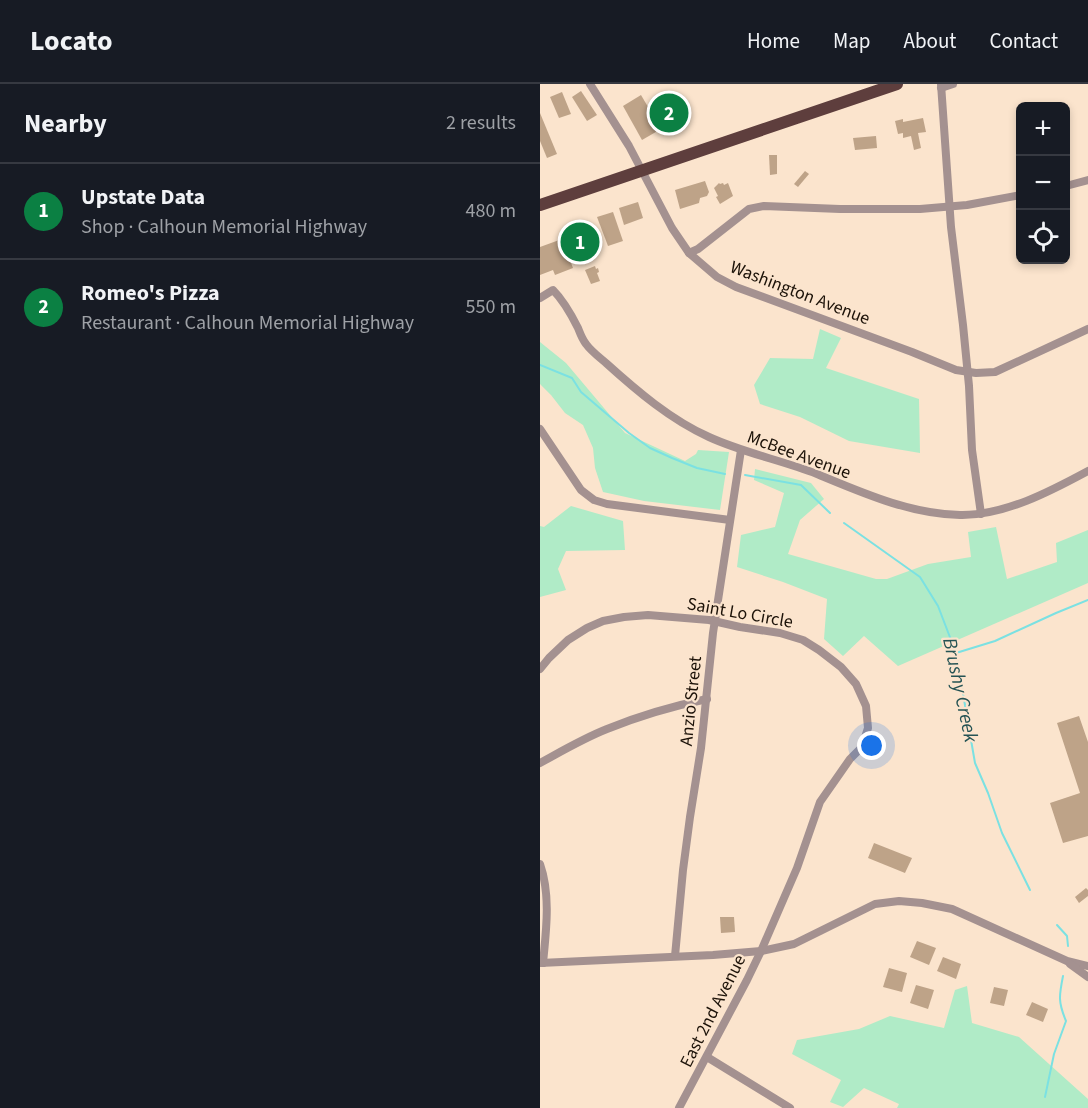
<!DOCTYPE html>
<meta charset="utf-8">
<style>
:root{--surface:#171b24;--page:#242831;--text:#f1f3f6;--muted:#9ea1a6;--line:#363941;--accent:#0b8043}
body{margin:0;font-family:"Source Sans 3",sans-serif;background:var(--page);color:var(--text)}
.controls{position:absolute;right:18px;top:18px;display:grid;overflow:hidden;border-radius:9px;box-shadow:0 3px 9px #0003}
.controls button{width:54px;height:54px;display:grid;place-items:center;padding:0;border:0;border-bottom:2px solid var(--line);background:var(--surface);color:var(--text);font:30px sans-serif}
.you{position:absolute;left:332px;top:662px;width:21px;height:21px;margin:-15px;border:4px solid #fff;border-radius:50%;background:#1a73e8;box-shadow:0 0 0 9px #1a73e833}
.badge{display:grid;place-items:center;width:39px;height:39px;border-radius:50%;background:var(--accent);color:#fff;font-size:20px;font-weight:700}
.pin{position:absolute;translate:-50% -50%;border:3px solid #fff;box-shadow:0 2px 6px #0006}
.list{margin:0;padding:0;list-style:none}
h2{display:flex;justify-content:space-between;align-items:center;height:78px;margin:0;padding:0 24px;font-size:26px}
h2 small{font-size:20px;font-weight:400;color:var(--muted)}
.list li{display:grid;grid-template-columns:39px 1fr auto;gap:18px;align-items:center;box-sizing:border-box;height:96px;padding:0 24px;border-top:2px solid var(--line)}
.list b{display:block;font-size:22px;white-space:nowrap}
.list p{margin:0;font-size:20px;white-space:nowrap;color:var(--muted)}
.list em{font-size:20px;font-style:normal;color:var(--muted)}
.icon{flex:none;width:33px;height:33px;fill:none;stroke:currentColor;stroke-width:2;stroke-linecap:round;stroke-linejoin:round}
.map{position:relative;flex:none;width:548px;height:1024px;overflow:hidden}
header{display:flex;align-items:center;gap:36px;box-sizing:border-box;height:84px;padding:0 30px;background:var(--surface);border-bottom:2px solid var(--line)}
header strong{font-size:28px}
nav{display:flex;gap:33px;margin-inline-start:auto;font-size:21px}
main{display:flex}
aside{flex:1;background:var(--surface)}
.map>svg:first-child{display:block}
.green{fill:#b0ebc7}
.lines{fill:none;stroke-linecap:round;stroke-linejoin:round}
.stream{stroke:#7be1e2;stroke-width:2}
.building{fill:#bea388}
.minor{stroke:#a49190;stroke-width:8}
.trunk{stroke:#5e3e3d;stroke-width:12}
.labels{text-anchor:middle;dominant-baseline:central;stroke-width:4.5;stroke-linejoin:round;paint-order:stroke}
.street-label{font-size:18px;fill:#1c1208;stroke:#fbe4cd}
.water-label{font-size:20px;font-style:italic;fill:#255354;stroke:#fbe4cd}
</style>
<header>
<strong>Locato</strong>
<nav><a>Home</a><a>Map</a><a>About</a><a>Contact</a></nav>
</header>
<main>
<aside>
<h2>Nearby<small>2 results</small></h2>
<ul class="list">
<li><span class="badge">1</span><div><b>Upstate Data</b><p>Shop · Calhoun Memorial Highway</p></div><em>480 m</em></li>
<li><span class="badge">2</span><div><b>Romeo's Pizza</b><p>Restaurant · Calhoun Memorial Highway</p></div><em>550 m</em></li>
</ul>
</aside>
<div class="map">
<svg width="548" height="1024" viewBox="0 0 548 1024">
<rect width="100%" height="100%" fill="#fbe4cd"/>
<g class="green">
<polygon points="280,245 301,254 286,284 379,315 380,369 309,357 260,333 220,320 214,301 230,274 273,275"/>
<polygon points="0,258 26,279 85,349 145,377 156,370 158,366 189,368 180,426 104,417 63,408 55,384 53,364 43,341 25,329 11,311 0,300"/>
<polygon points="215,385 271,399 284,415 260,436 248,470 336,495 347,495 388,480 431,473 428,448 456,443 467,495 517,478 516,459 548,446 548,499 358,582 324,552 303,572 284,555 287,515 243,498 197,483 201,451 235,443 244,409 214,396"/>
<polygon points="31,422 83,437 85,466 26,467 18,485 26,506 0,513 0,442 4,443"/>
<polygon points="427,902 432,939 479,953 548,1015 548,1024 357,1024 359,1020 324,1004 303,1023 290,1018 301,996 252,970 257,956 319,945 350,932 404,944 415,906"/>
</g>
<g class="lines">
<g class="stream">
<polyline points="0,281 32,294 41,308 89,349 110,364 132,374 157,384 185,390"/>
<polyline points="205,391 261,401 290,429"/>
<polyline points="304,439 380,493 398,522 416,569 435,679 448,709 462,749 490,806"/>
<polyline points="416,569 455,557 516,529 548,516"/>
<polyline points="517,841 527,852 528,862"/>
<path d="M505,1013L514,970L526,937C518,918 519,912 523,892"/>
</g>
</g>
<g class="building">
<polygon points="41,7 57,31 47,37 32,13"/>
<polygon points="22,8 31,30 19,34 10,13"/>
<polygon points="101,11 121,45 102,56 83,22"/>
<polygon points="124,11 137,37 131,41 116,16"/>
<polygon points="0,29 17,70 7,74 0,57"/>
<polygon points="383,34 386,48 378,49 381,64 374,66 371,52 363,54 363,49 358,50 355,37 363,35 363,38"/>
<polygon points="336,52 337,64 315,66 313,54"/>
<polygon points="229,71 237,71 237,90 230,91"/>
<polygon points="265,87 269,90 258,103 254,100"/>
<polygon points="165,97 169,108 167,112 160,114 159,119 140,125 135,106"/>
<polygon points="179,99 180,100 183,99 184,101 188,99 193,112 180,120 176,113 178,112 174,104"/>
<polygon points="98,118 103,134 84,141 79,124"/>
<polygon points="73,128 83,157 68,162 57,133"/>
<polygon points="40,145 49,168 39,171 31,149"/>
<polygon points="22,155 33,184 15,191 13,186 0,191 0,163"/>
<polygon points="55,182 56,185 58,184 59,188 57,189 60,197 51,200 45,186"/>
<polygon points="539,632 548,658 548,752 523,759 510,719 540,709 517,639"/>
<polygon points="334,759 372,774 365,789 328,774"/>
<polygon points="546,804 548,806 548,812 539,819 535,813"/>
<polygon points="180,833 194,833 195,848 181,849"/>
<polygon points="377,857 396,864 389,881 370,873"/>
<polygon points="403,873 421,880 416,895 397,887"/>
<polygon points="349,884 367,889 362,908 343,903"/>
<polygon points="376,901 394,906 388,925 370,919"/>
<polygon points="454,903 468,906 464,922 450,919"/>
<polygon points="492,918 508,925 503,938 486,931"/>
</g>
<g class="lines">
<g class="minor">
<polyline points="50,0 89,62 132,144 149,169 177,193 196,203 372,268 416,286 436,289 455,288 548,245"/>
<polyline points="401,0 411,143 423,241 429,302 432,366 441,430"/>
<polyline points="401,4 413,0"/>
<polyline points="526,102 548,96"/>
<polyline points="149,169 158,165 209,125 224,122 300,125 380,125 427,121 481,111"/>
<path d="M0,214L13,206C24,217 31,230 38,244C40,249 42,255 46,260C51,267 59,273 66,279C97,307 131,336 169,353C204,369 241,376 277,390C323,409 370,430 420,431C464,432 511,407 548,387"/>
<polyline points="0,345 41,406 54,416 67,420 190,436"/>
<polyline points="0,585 9,574 28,556 47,544 63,537 84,533 108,531 169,536 200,543 240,549 263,556 279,566 301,583 316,600 326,622 328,644 322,663 310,675 280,718 257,784 221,867 207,896 139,1024"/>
<path d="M0,679C22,667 44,654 67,645C99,632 133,622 167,615"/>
<path d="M0,780C11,811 6,848 3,879"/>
<polyline points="135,872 143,786 150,733 161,664 173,549 201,366"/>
<polyline points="0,879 173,871 221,867 254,860 335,820 359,817 382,819 412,825 527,877 548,882"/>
<polyline points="530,880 548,893"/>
<polyline points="167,973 250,1024"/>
</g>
<polyline class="trunk" points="0,121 357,0"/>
</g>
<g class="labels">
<g class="street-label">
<text transform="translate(260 209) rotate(21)">Washington Avenue</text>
<text transform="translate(259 371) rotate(20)">McBee Avenue</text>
<text transform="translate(200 529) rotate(10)">Saint Lo Circle</text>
<text transform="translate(151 617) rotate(-84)">Anzio Street</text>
<text transform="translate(173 927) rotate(-63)">East 2nd Avenue</text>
</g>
<g class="water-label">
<text transform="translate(420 606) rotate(78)">Brushy Creek</text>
</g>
</g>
</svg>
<div class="controls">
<button>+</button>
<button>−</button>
<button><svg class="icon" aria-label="locate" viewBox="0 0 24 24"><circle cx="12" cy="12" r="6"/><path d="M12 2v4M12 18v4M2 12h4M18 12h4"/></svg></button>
</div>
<div class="you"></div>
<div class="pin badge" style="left:40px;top:158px">1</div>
<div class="pin badge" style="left:129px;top:29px">2</div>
</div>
</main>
